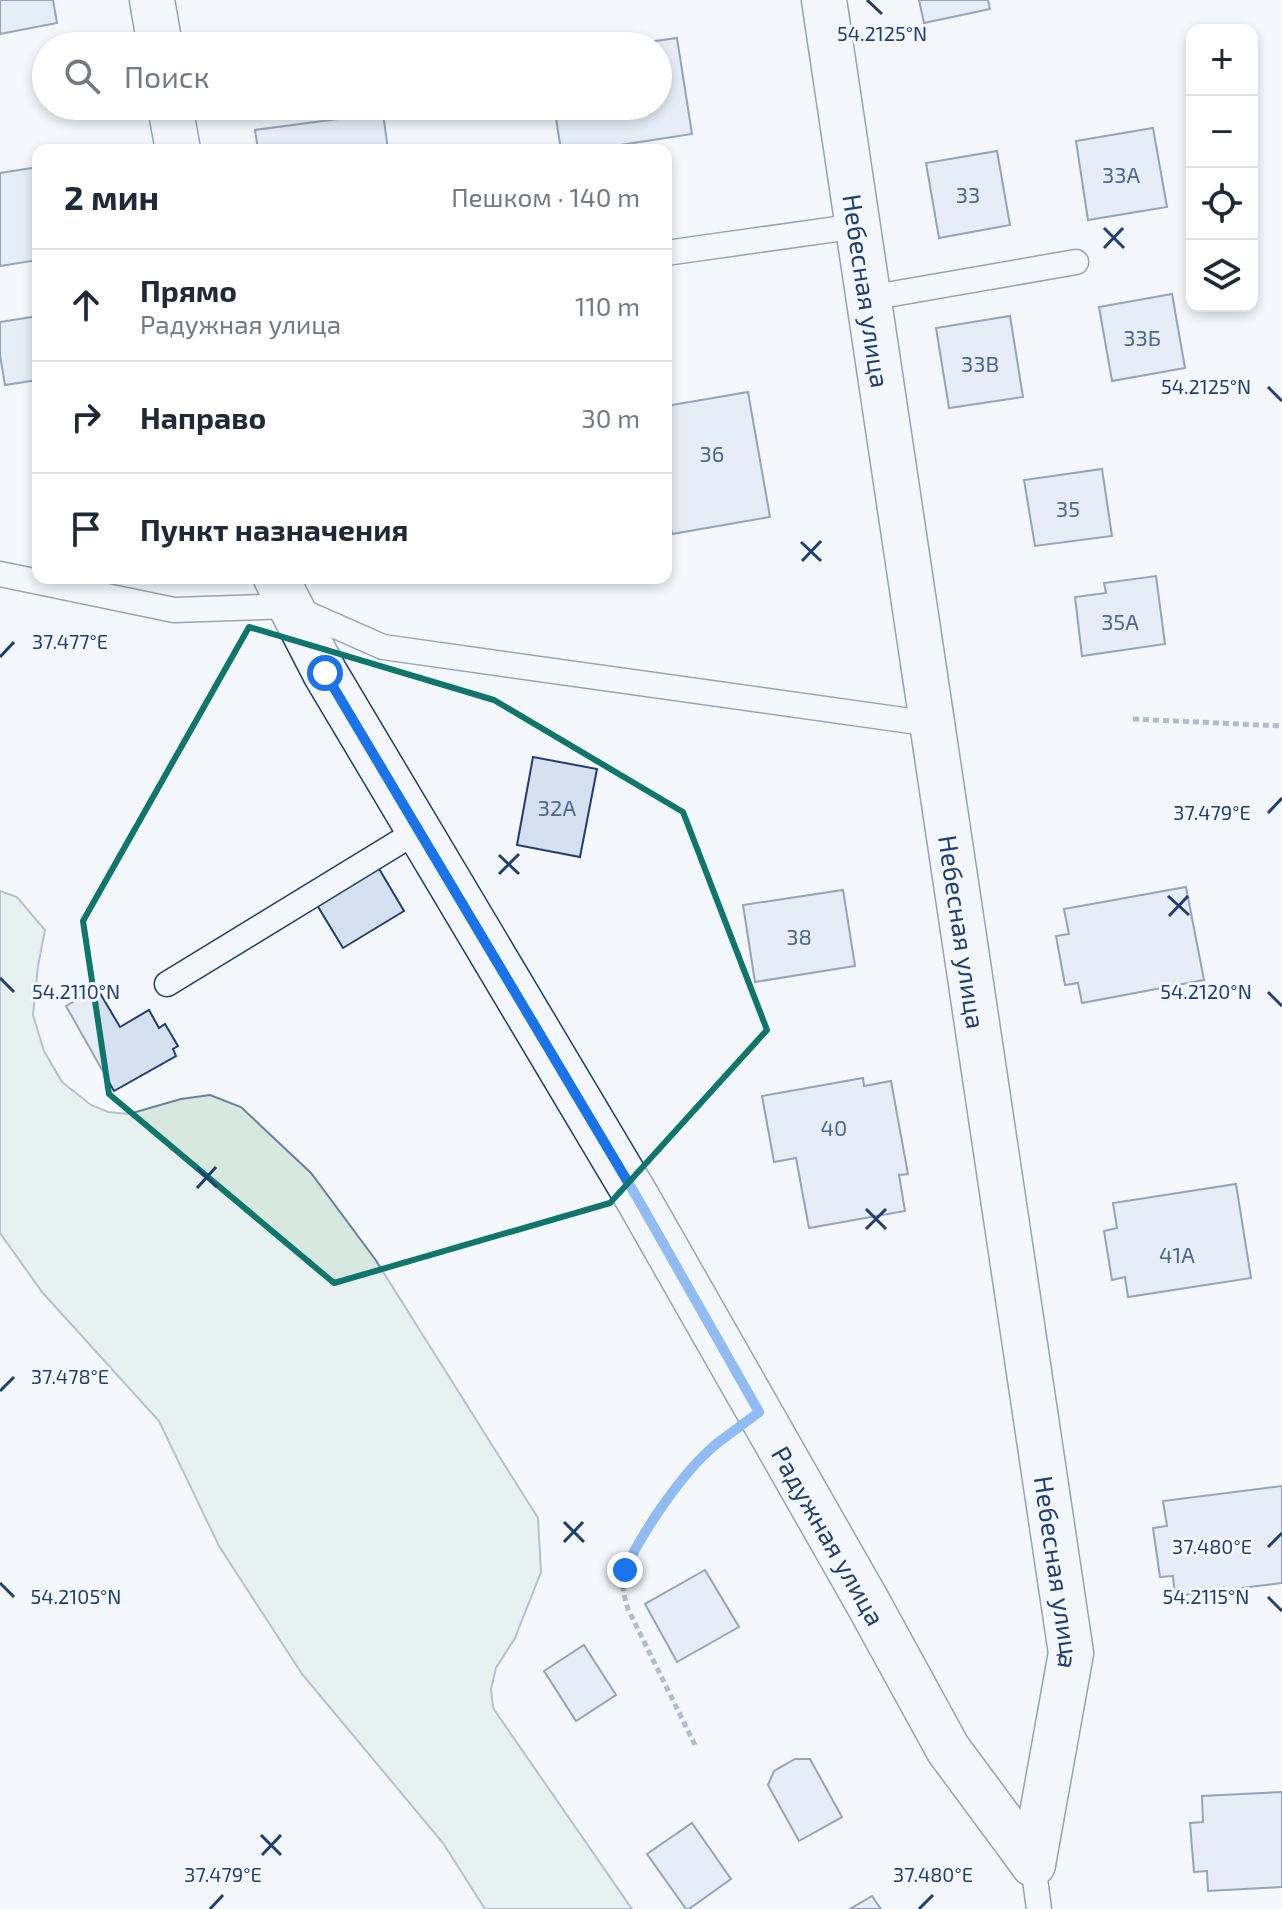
<!DOCTYPE html>
<html lang="ru">
<meta charset="utf-8">
<style>
:root{--surface:#fff;--page:#f2f2f3;--text:#1f2937;--muted:#747a83;--line:#e0e1e3}
body{margin:0;font-family:"Exo 2",sans-serif;background:var(--page);color:var(--text)}
.controls{position:absolute;right:24px;top:24px;display:grid;overflow:hidden;border-radius:16px;box-shadow:0 4px 12px #0003}
.controls button{width:72px;height:72px;display:grid;place-items:center;padding:0;border:0;border-bottom:2px solid var(--line);background:var(--surface);color:var(--text);font:40px sans-serif}
.stop{position:absolute;width:24px;height:24px;margin:-18px;border:6px solid #1a73e8;border-radius:50%;background:#fff}
.stop.end{background:#1a73e8;border-color:#fff;box-shadow:0 2px 8px #0008}
.list{margin:0;padding:0;list-style:none}
h2{display:flex;justify-content:space-between;align-items:center;height:104px;margin:0;padding:0 32px;font-size:34px}
h2 small{font-size:26px;font-weight:400;color:var(--muted)}
.list li{display:grid;grid-template-columns:52px 1fr auto;gap:24px;align-items:center;box-sizing:border-box;height:112px;padding:0 32px;border-top:2px solid var(--line)}
.list b{display:block;font-size:30px;white-space:nowrap}
.list p{margin:0;font-size:26px;white-space:nowrap;color:var(--muted)}
.list em{font-size:26px;font-style:normal;color:var(--muted)}
.icon{flex:none;width:44px;height:44px;fill:none;stroke:currentColor;stroke-width:2;stroke-linecap:round;stroke-linejoin:round}
.map{position:relative;flex:none;width:1282px;height:1909px;overflow:hidden}
.search{position:absolute;background:var(--surface);box-shadow:0 4px 12px #0003;left:32px;top:32px;width:640px;height:88px;display:flex;align-items:center;gap:20px;box-sizing:border-box;padding:0 28px;border-radius:44px;color:var(--muted);font-size:30px}
.panel{position:absolute;background:var(--surface);box-shadow:0 4px 12px #0003;left:32px;top:144px;width:640px;height:440px;border-radius:16px}
.map>svg:first-child{display:block}
.green{fill:#d7e8df;stroke:#687fa3;stroke-width:2}
.building{fill:#d5e0f0;stroke:#1d3f73;stroke-width:2}
.lines{fill:none;stroke-linecap:round;stroke-linejoin:round}
.service-casing{stroke:#1d3f73;stroke-width:27}
.minor-casing{stroke:#1d3f73;stroke-width:47}
.path{stroke:#5e769c;stroke-width:5;stroke-dasharray:6 4;stroke-linecap:butt}
.service{stroke:#f4f7fb;stroke-width:24}
.minor{stroke:#f4f7fb;stroke-width:44}
.route{stroke:#1a73e8;stroke-width:10}
.marked{fill:none;stroke:#0f766e;stroke-width:6;stroke-linejoin:round}
.ticks{fill:none;stroke:#1d3f73;stroke-width:3}
.labels{text-anchor:middle;dominant-baseline:central;stroke-width:6;stroke-linejoin:round;paint-order:stroke}
.number-label{font-size:22px;fill:#4b6792}
.street-label{font-size:26px;fill:#1d3f73;stroke:#f4f7fb}
.ticks-label{font-size:20px;text-anchor:middle;fill:#1d3f73;stroke:#f4f7fb;stroke-width:6;stroke-linejoin:round;paint-order:stroke}
</style>
<div class="map">
<svg width="1282" height="1909" viewBox="0 0 1282 1909">
<rect width="100%" height="100%" fill="#f4f7fb"/>
<polygon class="green" points="0,891 17,897 45,930 38,966 33,1015 44,1051 62,1082 91,1105 108,1112 129,1114 181,1099 210,1095 241,1107 311,1173 375,1259 538,1518 541,1572 515,1638 496,1668 491,1689 493,1708 632,1909 485,1909 443,1843 302,1674 219,1546 159,1421 42,1292 0,1233"/>
<g class="building">
<polygon points="0,0 53,0 57,23 0,34"/>
<polygon points="919,0 988,0 990,9 924,23"/>
<polygon points="677,38 692,134 588,150 561,150 554,106 658,106 658,46 620,46"/>
<polygon points="383,113 388,150 258,150 255,130"/>
<polygon points="1153,128 1167,207 1088,220 1076,141"/>
<polygon points="997,151 1010,225 939,238 926,163"/>
<polygon points="38,167 38,260 0,266 0,173"/>
<polygon points="1172,294 1185,368 1112,381 1099,307"/>
<polygon points="38,316 38,380 5,385 0,355 0,322"/>
<polygon points="1010,316 1023,397 949,408 936,328"/>
<polygon points="748,392 770,517 672,534 666,500 666,406"/>
<polygon points="1102,469 1112,536 1035,546 1024,480"/>
<polygon points="1156,576 1165,644 1082,656 1075,597 1106,593 1104,583"/>
<polygon points="533,757 597,769 580,857 517,845"/>
<polygon points="378,867 404,911 343,948 317,905"/>
<polygon points="1186,887 1204,980 1082,1003 1078,983 1065,985 1056,936 1069,934 1064,909"/>
<polygon points="843,890 855,966 755,982 743,905"/>
<polygon points="97,988 120,1027 149,1010 159,1028 165,1024 178,1046 173,1049 176,1056 114,1091 66,1006"/>
<polygon points="863,1078 864,1086 891,1081 908,1174 899,1175 905,1211 809,1228 796,1158 774,1162 762,1096"/>
<polygon points="1236,1184 1251,1278 1128,1297 1125,1277 1112,1280 1104,1231 1117,1228 1113,1203"/>
<polygon points="1282,1486 1282,1583 1175,1596 1173,1576 1160,1577 1153,1528 1167,1526 1163,1501"/>
<polygon points="705,1570 739,1627 677,1662 645,1604"/>
<polygon points="584,1645 616,1695 576,1721 544,1671"/>
<polygon points="795,1759 810,1759 842,1817 799,1841 768,1785 774,1771"/>
<polygon points="1282,1792 1282,1887 1208,1891 1207,1871 1194,1872 1190,1823 1203,1822 1202,1796"/>
<polygon points="692,1823 731,1879 689,1909 686,1909 647,1854"/>
<polygon points="872,1896 881,1909 850,1909"/>
</g>
<g class="lines">
<g class="service-casing">
<g id="service">
<polyline points="666,253 858,226"/>
<polyline points="869,298 1076,262"/>
<polyline points="0,574 174,610 290,606 383,647 932,724"/>
<polyline points="167,984 419,830"/>
<polyline points="1033,1864 1039,1909"/>
</g>
</g>
<g class="minor-casing">
<g id="minor">
<polyline points="152,0 160,46"/>
<path id="s1" d="M824,0L1071,1653L1033,1864"/>
<polyline points="170,106 178,150"/>
<path id="s2" d="M276,578L325,673L638,1199L868,1603L948,1749L1033,1864"/>
</g>
</g>
<g class="path">
<polyline points="1133,719 1282,726"/>
<path d="M695,1745L628,1609C624,1596 621,1585 624,1572C632,1541 694,1461 720,1441"/>
</g>
<use href="#service" class="service"/>
<use href="#minor" class="minor"/>
</g>
<g class="lines">
<path class="route" d="M325,673L638,1199L759,1412C745,1423 729,1434 715,1445C682,1473 642,1532 625,1570"/>
</g>
<path d="M0 0H1282V1909H0ZM249,627L494,700L683,812L767,1030L610,1203L334,1283L109,1094L83,921Z" fill="#f4f7fb" fill-opacity=".55" fill-rule="evenodd"/>
<path class="marked" d="M249,627L494,700L683,812L767,1030L610,1203L334,1283L109,1094L83,921Z"/>
<path class="ticks" d="M867,0L882,14M1104,228L1124,248M1104,248L1123,228M1268,387L1282,401M801,542L821,561M802,561L821,541M0,657L14,642M1268,813L1282,798M499,855L519,874M499,874L519,854M1168,896L1189,915M1169,916L1188,896M0,978L14,992M1268,992L1282,1006M197,1168L217,1187M197,1188L216,1167M866,1209L886,1229M866,1229L886,1209M0,1391L14,1377M564,1522L584,1542M564,1542L583,1522M1268,1547L1282,1533M0,1583L14,1597M1268,1597L1282,1611M261,1835L281,1855M262,1855L281,1835M210,1909L223,1895M919,1909L933,1895"/>
<g class="labels">
<g class="number-label">
<text x="1121" y="174">33А</text>
<text x="968" y="194">33</text>
<text x="1142" y="337">33Б</text>
<text x="980" y="363">33В</text>
<text x="712" y="453">36</text>
<text x="1068" y="508">35</text>
<text x="1120" y="621">35А</text>
<text x="557" y="807">32А</text>
<text x="799" y="936">38</text>
<text x="834" y="1127">40</text>
<text x="1177" y="1254">41А</text>
</g>
<g class="street-label">
<text stroke="none"><textPath href="#s1" startOffset="294">Небесная улица</textPath></text>
<text stroke="none"><textPath href="#s1" startOffset="942">Небесная улица</textPath></text>
<text stroke="none"><textPath href="#s2" startOffset="1106">Радужная улица</textPath></text>
<text stroke="none"><textPath href="#s1" startOffset="1590">Небесная улица</textPath></text>
</g>
</g>
<g class="ticks-label">
<text x="882" y="41">54.2125°N</text>
<text x="1206" y="394">54.2125°N</text>
<text x="70" y="649">37.477°E</text>
<text x="1212" y="820">37.479°E</text>
<text x="1206" y="999">54.2120°N</text>
<text x="76" y="999">54.2110°N</text>
<text x="70" y="1384">37.478°E</text>
<text x="1212" y="1554">37.480°E</text>
<text x="1206" y="1604">54.2115°N</text>
<text x="76" y="1604">54.2105°N</text>
<text x="223" y="1882">37.479°E</text>
<text x="933" y="1882">37.480°E</text>
</g>
</svg>
<div class="controls">
<button>+</button>
<button>−</button>
<button><svg class="icon" aria-label="locate" viewBox="0 0 24 24"><circle cx="12" cy="12" r="6"/><path d="M12 2v4M12 18v4M2 12h4M18 12h4"/></svg></button>
<button><svg class="icon" aria-label="layers" viewBox="0 0 24 24"><path d="M12 4l9 5-9 5-9-5zM3 14l9 5 9-5"/></svg></button>
</div>
<div class="stop" style="left:325px;top:673px"></div>
<div class="stop end" style="left:625px;top:1570px"></div>
<div class="search"><svg class="icon" aria-label="search" viewBox="0 0 24 24"><circle cx="10" cy="10" r="6"/><path d="M15 15l6 6"/></svg>Поиск</div>
<section class="panel">
<h2>2 мин<small>Пешком · 140 m</small></h2>
<ul class="list">
<li><svg class="icon" aria-label="ahead" viewBox="0 0 24 24"><path d="M12 20V5M6 11l6-6 6 6"/></svg><div><b>Прямо</b><p>Радужная улица</p></div><em>110 m</em></li>
<li><svg class="icon" aria-label="right" viewBox="0 0 24 24"><path d="M7 20v-9h11M14 6l5 5-5 5"/></svg><div><b>Направо</b></div><em>30 m</em></li>
<li><svg class="icon" aria-label="arrive" viewBox="0 0 24 24"><path d="M6 21V4h12l-3 4 3 4H6"/></svg><div><b>Пункт назначения</b></div></li>
</ul>
</section>
</div>
